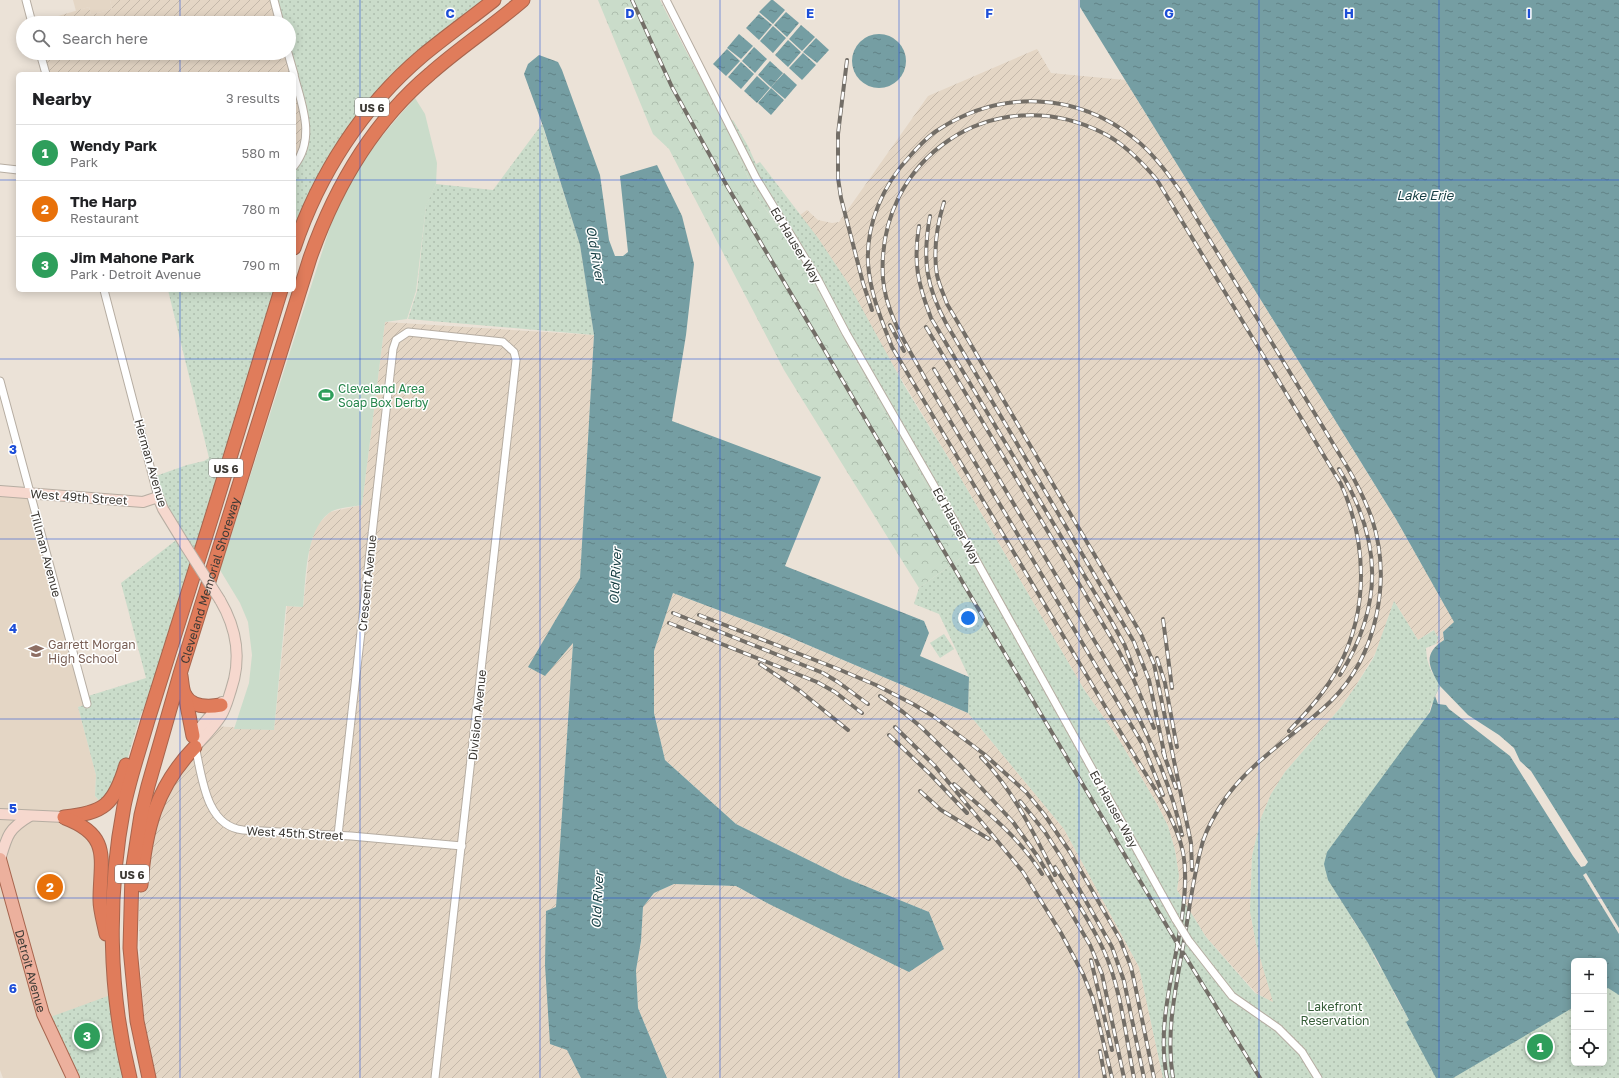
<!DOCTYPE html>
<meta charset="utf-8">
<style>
:root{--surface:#fff;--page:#f6f6f6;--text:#202124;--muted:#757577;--line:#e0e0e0;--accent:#1a73e8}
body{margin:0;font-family:"Golos Text",sans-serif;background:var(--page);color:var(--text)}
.controls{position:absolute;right:12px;bottom:12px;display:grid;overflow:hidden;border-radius:6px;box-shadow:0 2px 10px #0003}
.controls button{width:36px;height:36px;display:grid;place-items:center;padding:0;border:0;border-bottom:1px solid var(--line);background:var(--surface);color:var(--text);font:20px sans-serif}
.you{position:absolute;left:968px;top:618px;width:14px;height:14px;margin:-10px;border:3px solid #fff;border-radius:50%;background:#1a73e8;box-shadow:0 0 0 6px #1a73e833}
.badge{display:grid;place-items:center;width:26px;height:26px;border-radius:50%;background:var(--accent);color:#fff;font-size:13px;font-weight:700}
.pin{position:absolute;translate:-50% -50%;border:2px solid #fff;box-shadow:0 1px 4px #0006}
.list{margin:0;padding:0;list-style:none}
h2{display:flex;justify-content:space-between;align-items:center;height:52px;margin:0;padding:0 16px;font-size:17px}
h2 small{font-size:13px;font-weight:400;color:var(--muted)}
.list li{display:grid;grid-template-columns:26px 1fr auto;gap:12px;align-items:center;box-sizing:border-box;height:56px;padding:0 16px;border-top:1px solid var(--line)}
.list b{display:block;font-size:15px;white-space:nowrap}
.list p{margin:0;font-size:13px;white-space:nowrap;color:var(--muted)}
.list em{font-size:13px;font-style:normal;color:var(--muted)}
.icon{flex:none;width:22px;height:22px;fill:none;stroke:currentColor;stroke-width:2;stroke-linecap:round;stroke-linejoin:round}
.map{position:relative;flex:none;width:1619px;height:1078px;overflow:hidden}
.search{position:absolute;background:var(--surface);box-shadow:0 2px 10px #0003;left:16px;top:16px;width:280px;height:44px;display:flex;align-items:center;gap:10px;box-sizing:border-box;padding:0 14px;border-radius:22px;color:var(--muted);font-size:15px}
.panel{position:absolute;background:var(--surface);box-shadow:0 2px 10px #0003;left:16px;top:72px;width:280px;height:220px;border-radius:6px}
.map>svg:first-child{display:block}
.built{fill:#e4d6c5}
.industrial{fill:url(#industrial-furrows)}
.grass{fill:url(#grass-dots)}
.forest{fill:url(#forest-crowns)}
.pitch{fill:#cadcca}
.water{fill:url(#water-ripples)}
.pier{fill:#ebe2d7}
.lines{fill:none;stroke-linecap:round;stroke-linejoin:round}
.street-casing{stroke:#b6ada2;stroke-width:9}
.secondary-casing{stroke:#b6ada2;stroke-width:12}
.primary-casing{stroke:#a7654e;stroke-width:14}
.highway-casing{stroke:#a7654e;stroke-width:15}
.street{stroke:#fff;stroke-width:7}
.secondary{stroke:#f6d8ce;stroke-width:10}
.primary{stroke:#ecb09d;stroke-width:12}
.highway{stroke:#e07c5b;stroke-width:13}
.rail-casing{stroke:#736e67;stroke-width:4}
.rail{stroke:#fff;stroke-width:2.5;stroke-dasharray:8;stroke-linecap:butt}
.street-bridge-casing{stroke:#b6ada2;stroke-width:9;stroke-linecap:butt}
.secondary-bridge-casing{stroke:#b6ada2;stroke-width:12;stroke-linecap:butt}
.street-bridge{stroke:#fff;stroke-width:7}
.secondary-bridge{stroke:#f6d8ce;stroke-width:10}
.grid{fill:none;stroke:#1d4ed8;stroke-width:1;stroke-opacity:0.55}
.labels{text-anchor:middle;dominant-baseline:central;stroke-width:3;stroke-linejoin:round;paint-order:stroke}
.shield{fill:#fff;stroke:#777572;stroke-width:1}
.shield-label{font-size:11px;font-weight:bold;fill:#3d3a35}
.street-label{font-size:12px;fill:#3d3a35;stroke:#fff}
.leisure-label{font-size:12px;fill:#27864d;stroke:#fff;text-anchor:start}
.education-label{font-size:12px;fill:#785e54;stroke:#fff;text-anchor:start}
.park-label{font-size:12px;fill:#355c37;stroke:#fff}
.water-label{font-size:13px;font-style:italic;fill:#153d42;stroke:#fff}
.grid-label{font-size:13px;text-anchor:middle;font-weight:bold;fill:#1d4ed8;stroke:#fff;stroke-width:3;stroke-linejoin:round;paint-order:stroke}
</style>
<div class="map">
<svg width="1619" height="1078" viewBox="0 0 1619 1078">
<defs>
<pattern id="industrial-furrows" width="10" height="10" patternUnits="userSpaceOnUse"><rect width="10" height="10" fill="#e4d6c5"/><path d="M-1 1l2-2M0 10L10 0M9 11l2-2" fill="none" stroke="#c4b8aa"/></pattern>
<pattern id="grass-dots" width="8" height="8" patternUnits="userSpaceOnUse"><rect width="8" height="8" fill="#cadcca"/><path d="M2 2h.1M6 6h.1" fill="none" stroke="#aebeae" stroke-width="1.8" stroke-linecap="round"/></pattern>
<pattern id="forest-crowns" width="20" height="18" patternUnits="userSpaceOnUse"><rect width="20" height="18" fill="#cadcca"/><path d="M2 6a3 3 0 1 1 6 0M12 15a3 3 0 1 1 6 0" fill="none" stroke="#aebeae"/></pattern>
<pattern id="water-ripples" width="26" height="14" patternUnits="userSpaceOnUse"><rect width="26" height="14" fill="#759ea3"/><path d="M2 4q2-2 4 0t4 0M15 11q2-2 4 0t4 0" fill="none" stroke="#618286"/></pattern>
</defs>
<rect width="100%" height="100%" fill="#ebe2d7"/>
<g class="built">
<polygon points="73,0 110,0 112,9 91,15 89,7 76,11"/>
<polygon points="0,491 29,493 87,704 78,707 96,775 95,796 104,806 78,816 92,833 116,993 73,1078 3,1078 0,1070"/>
</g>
<g class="industrial">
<polygon points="110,0 274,0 280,23 34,23 89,7 91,15 112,9"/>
<polygon points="1037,49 1051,73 1125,80 1396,519 1455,623 1443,632 1444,640 1437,645 1433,630 1418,640 1394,601 1376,652 1355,687 1341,707 1285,772 1271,794 1261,818 1252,856 1250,911 1256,944 1274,1003 1256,993 1206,937 1177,890 1179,876 1175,850 1168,826 1157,804 1118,738 1085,691 957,472 881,345 800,215 807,210 818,220 832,223 839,222 928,96"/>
<polygon points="40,53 288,53 294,74 46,74"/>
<polygon points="294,75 307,137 294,166"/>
<polygon points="385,322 594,335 580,578 529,666 573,642 556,907 546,911 567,1050 581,1078 149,1078 140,962 139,917 140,888 156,805 214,726 274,730 287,606 303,607 310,546 317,525 330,512 362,505"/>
<polygon points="673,593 781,634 968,713 1064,829 1139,967 1163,1078 667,1078 638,1008 636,970 641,941 643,907 654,893 674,884 736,886 769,904 929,912 843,877 736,824 665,760 654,713 654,651"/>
</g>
<g class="grass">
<polygon points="274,0 494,0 434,47 348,138 294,248 294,166 307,137 289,53 289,23 280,23"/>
<polygon points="664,10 725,124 733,120 748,146 756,164 760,162 818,238 848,283 904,385 957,472 1085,691 1118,738 1157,804 1168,826 1175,850 1179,876 1177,890 1206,937 1255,993 1273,1002 1256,944 1250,911 1252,856 1261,818 1271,794 1285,772 1341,707 1355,687 1374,657 1394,601 1418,640 1434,630 1437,636 1439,636 1436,644 1426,648 1427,659 1431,671 1483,744 1432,703 1428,715 1463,851 1352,919 1361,932 1518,837 1531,859 1373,955 1381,969 1537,873 1551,895 1393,992 1409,1020 1574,977 1574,1063 1604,1063 1604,982 1619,988 1619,1078 1163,1078 1139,967 1064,829 968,713 969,677 939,614 914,604 919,588 966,554 879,403 799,257 755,194 738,154"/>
<polygon points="542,124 580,245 594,335 408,319 417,291 426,205 436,184 493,190"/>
<polygon points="168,290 281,290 170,646 140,717 121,780 104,806 95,796 96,775 78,707 87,704 85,697 146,678 121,583 180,537 153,477 187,465 204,461 209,458"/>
<polygon points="944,634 954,649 940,658 930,643"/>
<polygon points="116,993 130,1078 73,1078 45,1019"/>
</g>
<polygon class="forest" points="598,0 660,0 694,67 725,124 755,194 799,257 879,403 966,554 919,588 784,370 669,149 653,134"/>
<path class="pitch" d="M415,98L425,114L437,163L436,184L426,206L416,291L407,319L385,322L362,505C353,507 337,507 329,513C305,531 306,579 303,607L286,606L274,730L234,729L249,683L252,655L248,622L240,603L220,570L332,221C342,201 351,180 364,161C379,138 397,118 415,98Z"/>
<g class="water">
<polygon points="771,0 773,0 785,10 773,24 759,12"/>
<path d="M1080,0H1619V995L1608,988L1604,990V961H1574V1007L1453,1078H1436L1406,1022L1409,1020L1368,943L1328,880L1324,864L1327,852L1430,712L1435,696L1440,686C1429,667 1422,654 1444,640L1443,632L1454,622L1396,519L1080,7Z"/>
<polygon points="786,12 799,23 787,37 774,25"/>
<polygon points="759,14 772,25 759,40 746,28"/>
<polygon points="801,25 815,37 802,51 789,39"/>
<polygon points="773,26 786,38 773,53 760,41"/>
<polygon points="739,34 753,46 741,59 727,48"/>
<circle cx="879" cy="61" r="27"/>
<polygon points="816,38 829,50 817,63 803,52"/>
<polygon points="788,40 801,52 788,67 775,55"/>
<polygon points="754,47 767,59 755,73 742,61"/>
<polygon points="727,49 740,61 726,76 713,64"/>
<polygon points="803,53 816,65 802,80 789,68"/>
<polygon points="539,55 558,62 562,70 600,175 609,240 615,256 623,256 628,252 620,176 657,165 682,216 694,264 686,335 672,421 821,477 785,566 924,621 929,633 920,656 969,677 968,713 782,634 673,593 654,651 654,713 665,760 736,824 843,877 929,912 944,949 909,972 769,904 736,886 674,884 654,893 643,907 641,941 636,970 638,1008 667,1078 581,1078 567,1050 550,1044 545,965 546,911 556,907 573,643 545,676 528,667 580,578 594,335 580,245 544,129 524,74 528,64"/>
<polygon points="770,61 783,73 771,87 758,75"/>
<polygon points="741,62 754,74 741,89 728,77"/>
<polygon points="784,73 797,85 785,99 771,87"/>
<polygon points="757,76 770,88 757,103 744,91"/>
<polygon points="771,88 784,100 771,115 758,103"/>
</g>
<g class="pier">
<polygon points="1440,686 1468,715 1499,735 1514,748 1520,761 1531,771 1588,862 1585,866 1581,867 1573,856 1510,756 1449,709 1446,705 1438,704 1435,696"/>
<polygon points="1586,873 1619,928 1619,934 1583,875"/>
</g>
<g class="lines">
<g class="street-casing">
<g id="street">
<polyline points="26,0 32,23"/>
<polyline points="274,0 280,23"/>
<polyline points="666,0 756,178 817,278 846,333 956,524 1176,920"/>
<polyline points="40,53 46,74"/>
<polyline points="288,53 294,74"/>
<path d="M294,75C302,106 316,138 294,166"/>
<polyline points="0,168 18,170"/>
<polyline points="104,290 158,497"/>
<polyline points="0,381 87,704"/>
<path d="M195,746C202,775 205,826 243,830L351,836L462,846"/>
<polyline points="338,835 393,349 396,340 408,332 503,342 514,352 516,360 435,1078"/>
<polyline points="1189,941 1232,996 1278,1028 1302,1052 1318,1078"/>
</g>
</g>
<g class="secondary-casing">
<g id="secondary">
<polyline points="0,491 143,502 158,497 163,509 185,545"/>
<polyline points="193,736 222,702"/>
<path d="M195,747C204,737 214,727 221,716C226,708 228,699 231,690C242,658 237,629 220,600"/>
<polyline points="0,814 64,817"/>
<path d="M0,860C7,836 8,829 30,816"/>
</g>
</g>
<g class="primary-casing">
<g id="primary">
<path id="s1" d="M0,859L43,1014L73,1078"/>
</g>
</g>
<g class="highway-casing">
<g id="highway">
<path d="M294,248C319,174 362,107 422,56C445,37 470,19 494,0"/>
<path d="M181,676C182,681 182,690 185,695C192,708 209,707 221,705"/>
<polyline points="185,695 193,736"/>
<path d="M64,817C104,813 114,805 126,765"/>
<path d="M65,818C112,836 100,859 100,900C100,911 104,923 106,934"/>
<path d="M141,885C145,830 156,787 195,747"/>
<path d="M130,1078C108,990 107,896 124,806C130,777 140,748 148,720C164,668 181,616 197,564C226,473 253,381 281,290"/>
<path id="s2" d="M149,1078L137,1021L130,948L132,873L141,815L148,786L180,674L310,258C335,187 372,123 430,74C459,48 493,26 523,0"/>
</g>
</g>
<use href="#street" class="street"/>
<use href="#secondary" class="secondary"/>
<use href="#primary" class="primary"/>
<use href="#highway" class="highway"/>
<g class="rail-casing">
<g id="rail">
<polyline points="632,0 672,87 727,186 1174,938 1260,1078"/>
<polyline points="847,60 838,134 838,178 841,198 863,283 872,310"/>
<path d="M944,202C937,225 933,251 937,275C939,285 944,295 947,304L1141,634L1154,664L1191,843L1192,870"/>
<path d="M930,216C922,259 926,287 947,325L1134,642L1149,680L1165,757"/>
<path d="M919,226C913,263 918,284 931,318L1112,622L1125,646L1136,675"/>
<polyline points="890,325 904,351"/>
<polyline points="926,327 1116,646 1133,678 1154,728"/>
<path d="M934,369L1133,706C1154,748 1172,789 1182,835"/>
<path d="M1339,469C1382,540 1384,605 1340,675"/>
<polyline points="673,613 823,673 838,682 868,704"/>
<polyline points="699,615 838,669 876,685 913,704 933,716 984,754 1026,792 1044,814 1070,852 1120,939 1131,967 1135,985 1154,1078"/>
<polyline points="1163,619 1172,688"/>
<polyline points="669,623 817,682 835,692 862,713"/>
<polyline points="1157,658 1165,683 1177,747"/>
<polyline points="760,664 800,691 848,730"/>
<polyline points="880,696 903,712 921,727 961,766 1013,822 1038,857 1090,945 1102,974 1124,1078"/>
<polyline points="895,727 935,766 1023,872 1061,933 1083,974 1093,999 1112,1078"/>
<polyline points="889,735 930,774 967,813"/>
<polyline points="1163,752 1176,788"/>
<path d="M981,757C1014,791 1034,834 1055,875"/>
<path d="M954,784C986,811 1020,838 1042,874"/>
<polyline points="920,791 941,810 989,839"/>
<path d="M1163,795L1143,745L927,382C910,350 886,316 883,279C875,158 994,78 1103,133C1125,144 1142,162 1157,180L1341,484C1367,542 1369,609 1339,666C1327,690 1307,712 1289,731"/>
<polyline points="1020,801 1045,832 1061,857 1112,947 1124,981 1144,1078"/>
<path d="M1055,867C1072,894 1091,922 1104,951C1121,988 1126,1038 1134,1078"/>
<polyline points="1091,960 1112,1050"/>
<polyline points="1100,1051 1105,1078"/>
<path d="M1167,1078C1156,1024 1175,970 1182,917C1185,895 1187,874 1183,852C1176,821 1158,794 1142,768C1128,745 1114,721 1100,698C1030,581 961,464 892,347C881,319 870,293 868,263C866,224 883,185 910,156C918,147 928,136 938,130C1001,89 1077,92 1135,139C1153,153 1167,172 1180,191L1349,470C1358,486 1366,502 1372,519C1392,580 1377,656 1331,701C1297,734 1255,758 1227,796C1218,809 1208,826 1203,841C1194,872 1190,904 1185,935C1177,983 1165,1030 1173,1078"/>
</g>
</g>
<use href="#rail" class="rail"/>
<g class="street-bridge-casing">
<polyline id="street-bridge" points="1176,920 1189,941"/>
</g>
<g class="secondary-bridge-casing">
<polyline id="secondary-bridge" points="185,545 220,600"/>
</g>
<use href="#street-bridge" class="street-bridge"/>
<use href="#secondary-bridge" class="secondary-bridge"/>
</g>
<path class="grid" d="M180,0V23M360,0V1078M540,0V1078M720,0V1078M899,0V1078M1079,0V1078M1259,0V1078M1439,0V1078M180,53V74M0,180H18M294,180H1619M180,290V1078M0,359H1619M0,539H1619M0,719H1619M0,898H1619"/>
<defs>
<g id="stadium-bare" transform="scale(1.2)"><path d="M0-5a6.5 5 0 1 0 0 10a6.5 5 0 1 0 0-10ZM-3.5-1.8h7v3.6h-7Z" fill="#2e9e5b" stroke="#fff" stroke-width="2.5" paint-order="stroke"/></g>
<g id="school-bare" transform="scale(1.2)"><path d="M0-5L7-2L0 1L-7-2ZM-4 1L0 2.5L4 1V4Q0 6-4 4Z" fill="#8d6e63" stroke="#fff" stroke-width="2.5" paint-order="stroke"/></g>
</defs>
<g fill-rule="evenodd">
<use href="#stadium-bare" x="326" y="395"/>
<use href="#school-bare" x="36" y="651"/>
</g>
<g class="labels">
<g class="shield">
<rect x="355" y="98" width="34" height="18" rx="3"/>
<rect x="209" y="459" width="34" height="18" rx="3"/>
<rect x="115" y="865" width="34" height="18" rx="3"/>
</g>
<g class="shield-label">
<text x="372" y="107">US 6</text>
<text x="226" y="468">US 6</text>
<text x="132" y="874">US 6</text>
</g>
<g class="street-label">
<text transform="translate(796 245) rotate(59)">Ed Hauser Way</text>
<text transform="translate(151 463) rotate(74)">Herman Avenue</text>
<text transform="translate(79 497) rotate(4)">West 49th Street</text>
<text transform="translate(957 526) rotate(61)">Ed Hauser Way</text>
<text transform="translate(46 554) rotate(75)">Tillman Avenue</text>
<text stroke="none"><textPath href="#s2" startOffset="510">Cleveland Memorial Shoreway</textPath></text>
<text transform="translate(367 583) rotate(-84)">Crescent Avenue</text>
<text transform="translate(477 715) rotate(-84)">Division Avenue</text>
<text transform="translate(1114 809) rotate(61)">Ed Hauser Way</text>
<text transform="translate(295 833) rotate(3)">West 45th Street</text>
<text stroke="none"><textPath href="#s1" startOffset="116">Detroit Avenue</textPath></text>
</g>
<g class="leisure-label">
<text x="338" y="388">Cleveland Area<tspan x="338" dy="14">Soap Box Derby</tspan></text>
</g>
<g class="education-label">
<text x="48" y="644">Garrett Morgan<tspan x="48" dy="14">High School</tspan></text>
</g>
<g class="park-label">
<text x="1335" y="1006">Lakefront<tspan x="1335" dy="14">Reservation</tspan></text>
</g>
<g class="water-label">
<text x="1425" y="195">Lake Erie</text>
<text transform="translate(596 254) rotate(80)">Old River</text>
<text transform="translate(615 576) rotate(-87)">Old River</text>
<text transform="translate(597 900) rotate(-87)">Old River</text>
</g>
</g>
<g class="grid-label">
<text x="450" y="18">C</text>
<text x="630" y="18">D</text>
<text x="810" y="18">E</text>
<text x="989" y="18">F</text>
<text x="1169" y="18">G</text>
<text x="1349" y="18">H</text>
<text x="1529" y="18">I</text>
<text x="13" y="454">3</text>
<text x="13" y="633">4</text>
<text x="13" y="813">5</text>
<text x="13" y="993">6</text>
</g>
</svg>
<div class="controls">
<button>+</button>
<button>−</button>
<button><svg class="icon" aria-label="locate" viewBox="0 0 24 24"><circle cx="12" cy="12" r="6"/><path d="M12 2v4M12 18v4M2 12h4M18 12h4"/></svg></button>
</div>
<div class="you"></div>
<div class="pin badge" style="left:1540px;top:1047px;background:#2e9e5b">1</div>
<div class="pin badge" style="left:50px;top:887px;background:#e8710a">2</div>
<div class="pin badge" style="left:87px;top:1036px;background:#2e9e5b">3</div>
<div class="search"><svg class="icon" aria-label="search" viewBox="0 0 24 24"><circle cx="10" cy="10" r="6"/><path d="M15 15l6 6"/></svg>Search here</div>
<section class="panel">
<h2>Nearby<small>3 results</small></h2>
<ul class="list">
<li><span class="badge" style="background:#2e9e5b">1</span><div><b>Wendy Park</b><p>Park</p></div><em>580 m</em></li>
<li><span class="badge" style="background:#e8710a">2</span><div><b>The Harp</b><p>Restaurant</p></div><em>780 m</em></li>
<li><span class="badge" style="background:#2e9e5b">3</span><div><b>Jim Mahone Park</b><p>Park · Detroit Avenue</p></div><em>790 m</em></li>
</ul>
</section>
</div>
